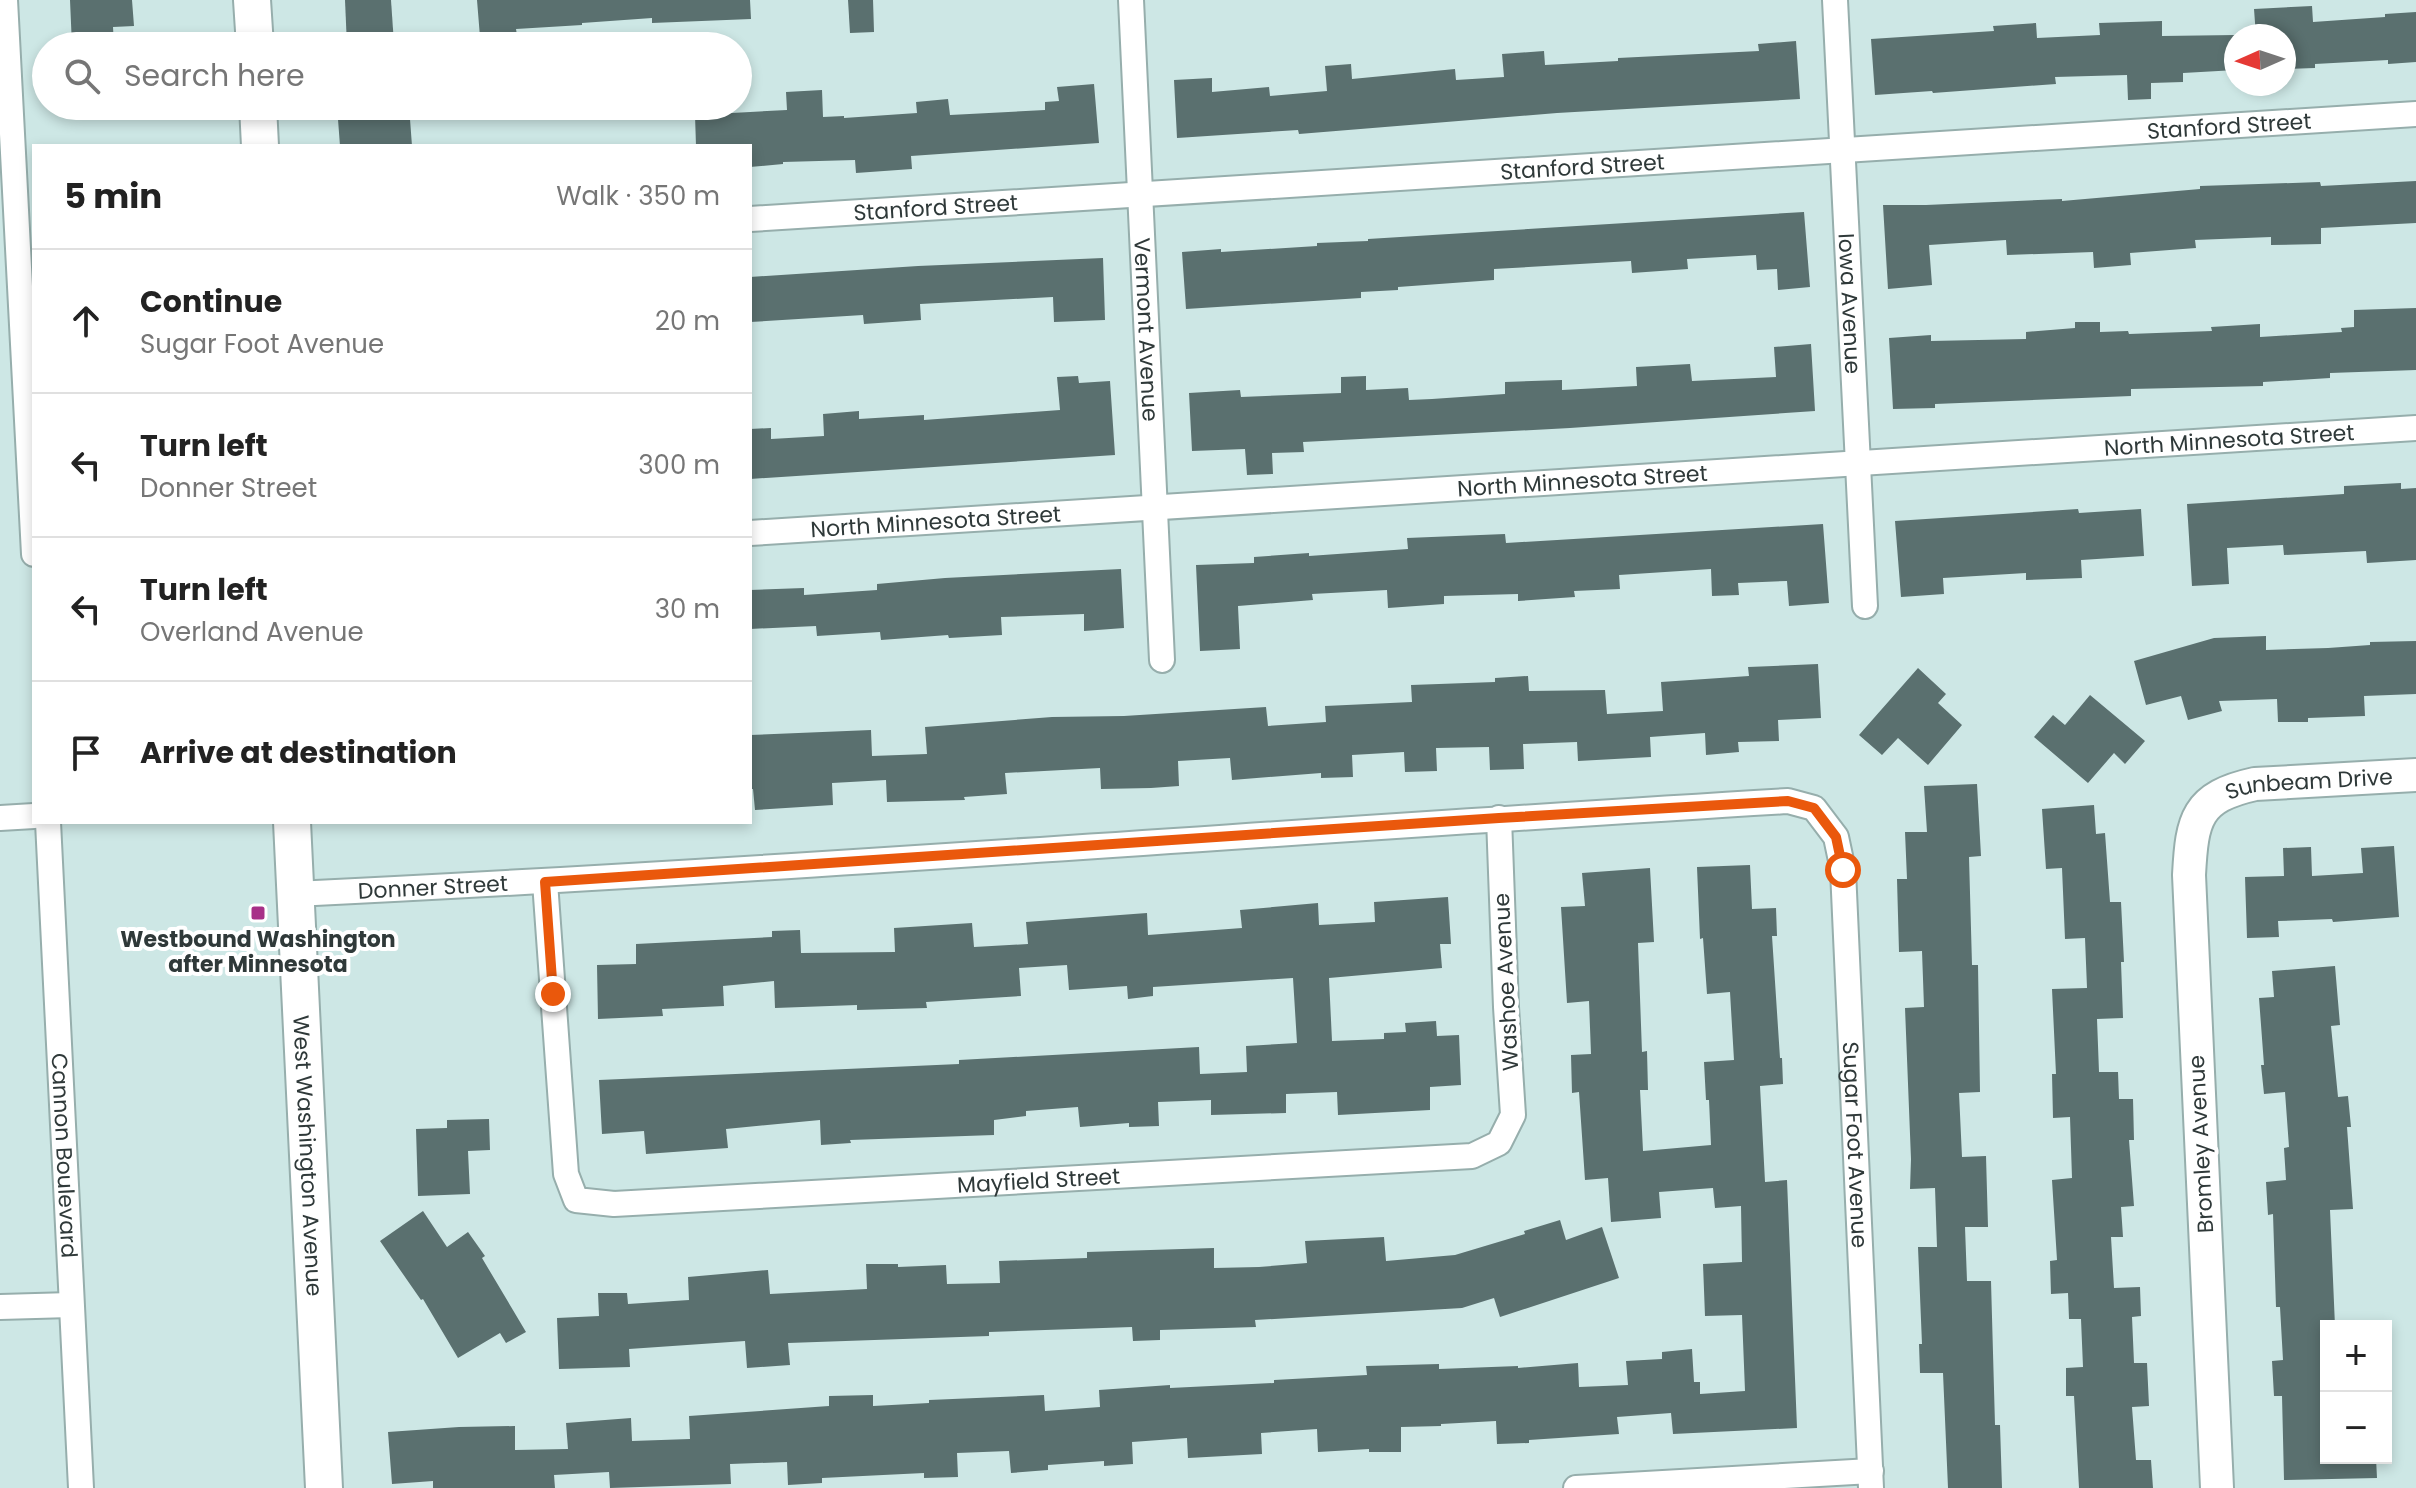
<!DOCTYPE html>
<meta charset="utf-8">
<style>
:root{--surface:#fff;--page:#f2f2f2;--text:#222;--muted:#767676;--line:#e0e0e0}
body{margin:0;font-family:Poppins,sans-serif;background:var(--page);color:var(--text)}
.controls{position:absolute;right:24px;bottom:24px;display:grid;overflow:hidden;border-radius:0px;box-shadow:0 4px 12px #0003}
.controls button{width:72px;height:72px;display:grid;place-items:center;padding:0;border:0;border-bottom:2px solid var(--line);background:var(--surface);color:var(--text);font:40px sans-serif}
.compass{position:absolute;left:2224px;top:24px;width:72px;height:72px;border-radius:50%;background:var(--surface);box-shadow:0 4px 12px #0003;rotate:267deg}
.stop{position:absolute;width:24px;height:24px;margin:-18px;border:6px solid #ea580c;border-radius:50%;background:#fff}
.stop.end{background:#ea580c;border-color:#fff;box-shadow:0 2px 8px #0008}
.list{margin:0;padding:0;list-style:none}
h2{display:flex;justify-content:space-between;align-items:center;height:104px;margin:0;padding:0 32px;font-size:34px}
h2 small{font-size:26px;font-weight:400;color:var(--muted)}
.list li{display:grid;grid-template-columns:52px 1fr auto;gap:24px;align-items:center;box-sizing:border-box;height:144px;padding:0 32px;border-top:2px solid var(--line)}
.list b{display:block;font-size:30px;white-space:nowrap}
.list p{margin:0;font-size:26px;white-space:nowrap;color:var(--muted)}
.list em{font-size:26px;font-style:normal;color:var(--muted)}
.icon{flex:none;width:44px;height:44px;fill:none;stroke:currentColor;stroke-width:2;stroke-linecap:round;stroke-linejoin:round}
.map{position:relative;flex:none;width:2416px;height:1488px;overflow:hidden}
.search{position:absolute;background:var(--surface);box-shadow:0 4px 12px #0003;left:32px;top:32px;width:720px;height:88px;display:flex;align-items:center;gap:20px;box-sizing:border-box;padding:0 28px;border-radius:44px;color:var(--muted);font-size:30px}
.panel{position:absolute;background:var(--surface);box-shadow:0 4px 12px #0003;left:32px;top:144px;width:720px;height:680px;border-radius:0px}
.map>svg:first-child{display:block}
.building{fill:#5a706f}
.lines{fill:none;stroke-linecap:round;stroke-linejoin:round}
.minor-casing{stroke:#96aeac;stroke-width:28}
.tertiary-casing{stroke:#96aeac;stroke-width:36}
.secondary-casing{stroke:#96aeac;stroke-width:40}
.minor{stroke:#fff;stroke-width:24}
.tertiary{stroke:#fff;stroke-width:32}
.secondary{stroke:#fff;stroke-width:36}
.route{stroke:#ea580c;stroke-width:10}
.poi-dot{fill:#a73088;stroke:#fff;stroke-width:3}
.labels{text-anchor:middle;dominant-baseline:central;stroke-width:8;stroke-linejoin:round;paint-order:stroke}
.street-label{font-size:22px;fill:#2f3939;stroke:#fff}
.poi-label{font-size:22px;font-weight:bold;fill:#2f3939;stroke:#fff}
</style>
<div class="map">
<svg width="2416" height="1488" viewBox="0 0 2416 1488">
<rect width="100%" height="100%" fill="#cde7e5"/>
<g class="building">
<polygon points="70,0 132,0 134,26 113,27 114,46 72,46"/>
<polygon points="345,0 391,0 394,44 347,46"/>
<polygon points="477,0 750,0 751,19 652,23 652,18 582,23 582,25 516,29 517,35 480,37"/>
<polygon points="848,0 873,0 874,32 850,33"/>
<polygon points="2312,6 2313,22 2385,17 2385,14 2416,12 2416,62 2388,64 2388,60 2315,64 2315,68 2284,69 2284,36 2256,36 2254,9"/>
<polygon points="2162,21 2162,36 2236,35 2236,70 2183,73 2183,82 2151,83 2151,99 2128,100 2127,75 2055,77 2056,84 1933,93 1932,91 1875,95 1871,39 1994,31 1993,26 2036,23 2037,38 2100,35 2099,23"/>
<polygon points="1796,41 1800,99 1557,113 1299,134 1298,130 1177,138 1174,80 1212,78 1212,92 1269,87 1270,96 1327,91 1325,66 1351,64 1352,79 1455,69 1456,80 1504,77 1502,54 1544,51 1545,65 1618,61 1618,58 1759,51 1758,44"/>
<polygon points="1094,84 1099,143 911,156 912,169 856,173 855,160 783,162 783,164 750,167 750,146 696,146 695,115 787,110 786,92 822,90 823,117 844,116 844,118 917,113 916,102 948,99 950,115 1045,110 1045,102 1059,101 1057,87"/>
<polygon points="337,106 400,106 401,119 410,119 412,146 340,146"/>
<polygon points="2416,181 2416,223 2321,228 2321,244 2271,245 2271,237 2195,240 2196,248 2130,253 2131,265 2094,268 2093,252 2007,255 2006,240 1929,245 1932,285 1888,289 1883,205 1926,205 2062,199 2062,201 2200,189 2200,186 2320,182 2321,186"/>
<polygon points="1804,212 1810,287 1778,290 1777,269 1757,270 1756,255 1687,259 1688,269 1632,273 1631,261 1494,269 1494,280 1398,287 1398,290 1361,292 1361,298 1186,309 1182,252 1221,249 1221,252 1317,246 1317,243 1368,241 1368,239"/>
<polygon points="1103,258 1105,320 1054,322 1053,297 920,304 921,320 864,324 863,315 750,322 750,277 918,266"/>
<polygon points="2416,308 2416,370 2330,373 2330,378 2263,382 2263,386 2131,389 2131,396 1935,404 1935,408 1893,409 1889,338 1931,335 1931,341 2026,339 2026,332 2075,328 2075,322 2100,322 2100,332 2128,331 2129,334 2212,331 2211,327 2260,324 2260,337 2342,332 2341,328 2354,327 2354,310"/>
<polygon points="1811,344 1815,411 1570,428 1303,442 1304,452 1272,453 1273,474 1247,475 1245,449 1192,451 1189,393 1240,390 1241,397 1341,393 1341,377 1366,376 1366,390 1408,388 1409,400 1432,399 1505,394 1505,382 1562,380 1562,390 1637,386 1636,367 1690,364 1692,381 1776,377 1774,347"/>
<polygon points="1078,376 1079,383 1110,381 1115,455 750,479 750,429 771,428 771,439 824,436 823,414 859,411 859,419 924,415 924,420 1060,410 1057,377"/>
<polygon points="2401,483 2401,489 2416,488 2416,560 2367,563 2366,551 2284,555 2283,545 2227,548 2229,584 2192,586 2187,504 2344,494 2344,486"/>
<polygon points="2078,509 2079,513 2141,509 2144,556 2081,560 2082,578 2026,580 2026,573 1943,578 1944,594 1901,597 1895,521"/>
<polygon points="1823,524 1829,603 1789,606 1787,581 1738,583 1739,595 1712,596 1711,569 1619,575 1620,589 1574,591 1575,597 1518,601 1518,594 1444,596 1444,604 1388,608 1387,590 1312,594 1313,600 1238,606 1240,649 1200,651 1196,565 1254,563 1254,557 1309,553 1309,556 1408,549 1407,538 1505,534 1506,543"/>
<polygon points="1121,569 1124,628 1084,631 1084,614 1001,617 1002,635 949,638 948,635 881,640 880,632 817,636 816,626 750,629 750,590 804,588 804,595 877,590 877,584 945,578"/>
<polygon points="2266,636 2266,650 2328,648 2370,645 2370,642 2416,641 2416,694 2364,696 2365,716 2308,718 2308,722 2278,722 2277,699 2219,701 2222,711 2188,720 2181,696 2146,705 2134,661 2214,638"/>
<polygon points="1818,664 1821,718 1778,720 1779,741 1738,742 1739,752 1706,755 1705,733 1650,737 1651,757 1578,761 1577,742 1523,744 1524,769 1490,770 1489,747 1436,748 1437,771 1405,772 1404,752 1352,755 1353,777 1321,778 1321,773 1232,780 1230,758 1178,761 1179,786 1151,788 1101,789 1100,768 1005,773 1007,794 964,797 965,800 887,802 886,780 832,783 833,805 755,810 753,789 750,789 750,735 871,730 872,756 927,754 925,727 1052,717 1124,716 1266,707 1268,726 1326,722 1325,706 1412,702 1411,685 1495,682 1495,678 1528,676 1529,691 1605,690 1607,714 1663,711 1661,682 1749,676 1748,667"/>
<polygon points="1918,668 1946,694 1938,703 1962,725 1928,765 1898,738 1882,755 1859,735"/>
<polygon points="2090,695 2145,741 2125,764 2114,753 2088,783 2034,737 2053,715 2065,725"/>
<polygon points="1977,784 1981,856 1969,857 1972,965 1978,965 1980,1092 1959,1093 1962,1157 1986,1156 1988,1227 1965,1227 1967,1281 1991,1281 1995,1425 2000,1425 2002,1488 1948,1488 1943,1373 1920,1373 1919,1344 1922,1344 1918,1247 1937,1247 1935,1188 1910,1189 1911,1159 1905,1008 1924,1007 1922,951 1899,952 1897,879 1907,879 1905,832 1927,832 1924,786"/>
<polygon points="2094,805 2096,834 2105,833 2110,902 2121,902 2124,962 2121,962 2123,1018 2097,1019 2099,1072 2118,1072 2119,1099 2133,1099 2134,1140 2129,1140 2134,1206 2121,1207 2123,1237 2111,1237 2114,1288 2140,1287 2141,1316 2132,1317 2134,1363 2147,1363 2149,1406 2132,1407 2136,1460 2151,1460 2153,1488 2079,1488 2074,1396 2066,1396 2066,1368 2083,1367 2081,1319 2069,1319 2068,1293 2051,1294 2050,1261 2057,1260 2052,1180 2072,1178 2070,1117 2053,1118 2052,1074 2056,1074 2052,989 2087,988 2085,938 2065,939 2062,868 2046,869 2042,809"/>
<polygon points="2394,846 2399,917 2333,922 2332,919 2278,921 2279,937 2247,938 2245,877 2284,876 2283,848 2311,847 2312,876 2363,873 2361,848"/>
<polygon points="1750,865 1752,909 1776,908 1777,936 1772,936 1780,1058 1782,1058 1783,1084 1760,1086 1765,1182 1787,1180 1797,1428 1673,1434 1671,1413 1617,1417 1619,1434 1529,1440 1529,1443 1497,1444 1496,1421 1441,1424 1441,1426 1401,1427 1401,1452 1369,1452 1369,1449 1318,1452 1317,1429 1261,1433 1262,1454 1188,1458 1187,1438 1132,1442 1133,1464 1104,1466 1104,1461 1048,1465 1048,1470 1011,1473 1009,1451 957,1453 958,1477 924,1478 924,1473 822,1478 822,1483 788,1485 787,1462 730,1464 731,1484 610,1488 609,1472 554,1475 555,1488 433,1488 433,1481 392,1484 388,1432 459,1427 515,1426 515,1450 568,1449 566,1423 631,1418 632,1441 690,1439 689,1416 829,1406 829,1396 873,1395 873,1406 929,1403 929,1400 1044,1395 1045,1411 1100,1407 1099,1390 1170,1385 1170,1388 1274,1383 1274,1380 1367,1375 1366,1366 1439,1364 1439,1369 1518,1366 1518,1368 1578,1363 1579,1387 1628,1385 1626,1361 1662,1359 1662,1352 1692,1349 1694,1382 1700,1382 1700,1394 1745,1391 1742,1315 1705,1316 1703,1264 1742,1262 1741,1206 1715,1208 1713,1188 1659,1192 1661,1218 1611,1222 1608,1178 1585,1180 1579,1092 1572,1093 1571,1055 1591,1054 1589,1001 1567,1003 1561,907 1585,906 1582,873 1650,868 1654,942 1638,943 1642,1052 1647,1051 1648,1090 1640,1090 1643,1151 1711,1145 1709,1100 1706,1100 1704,1062 1734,1060 1730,992 1707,994 1703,938 1700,939 1697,867"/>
<polygon points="1448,897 1451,944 1440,944 1442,968 1329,978 1332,1041 1384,1039 1384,1033 1406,1032 1405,1023 1436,1021 1437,1036 1459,1035 1461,1085 1430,1087 1430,1110 1338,1115 1337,1092 1286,1094 1286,1113 1211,1115 1211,1100 1158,1102 1159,1126 1129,1127 1129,1123 1080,1127 1078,1107 1026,1111 1026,1116 994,1120 994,1135 850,1140 851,1143 821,1145 820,1120 726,1129 728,1148 646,1154 644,1131 602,1134 599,1080 959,1064 959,1060 1199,1047 1200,1074 1247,1072 1246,1046 1297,1043 1293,978 1153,987 1153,996 1128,999 1127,986 1069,990 1067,965 1019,968 1021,996 926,1002 927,1008 857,1010 857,1005 775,1008 774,981 723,986 724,1006 662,1009 663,1016 598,1019 597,965 636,964 636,944 772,937 772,931 800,930 801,953 895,952 894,928 972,923 974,947 1028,944 1026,922 1147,913 1148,935 1242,928 1240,910 1318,903 1319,925 1375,922 1374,902"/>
<polygon points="2335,966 2340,1025 2331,1026 2338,1097 2348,1096 2351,1127 2347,1127 2353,1209 2330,1210 2335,1326 2326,1326 2326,1458 2376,1458 2377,1478 2284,1480 2282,1396 2274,1396 2272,1361 2283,1360 2280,1307 2276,1307 2273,1214 2268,1215 2266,1182 2286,1180 2284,1148 2289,1147 2285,1092 2264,1094 2261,1065 2264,1065 2259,998 2274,997 2272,971"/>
<polygon points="489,1119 490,1150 468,1151 470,1194 418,1196 416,1129 447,1128 447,1120"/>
<polygon points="423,1211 447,1247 468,1232 485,1256 482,1258 526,1332 506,1343 500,1333 458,1358 423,1299 421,1300 380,1241"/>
<polygon points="1560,1220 1566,1240 1602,1227 1619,1278 1500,1317 1494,1298 1462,1308 1255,1320 1256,1327 1160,1330 1160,1340 1133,1341 1132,1327 989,1332 989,1336 788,1343 790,1365 747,1368 745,1341 629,1349 630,1367 559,1369 557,1318 599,1316 598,1293 627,1293 628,1304 689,1300 688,1277 768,1270 770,1294 867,1289 866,1264 898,1264 898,1267 946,1265 947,1284 1000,1283 999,1261 1087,1258 1087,1252 1214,1248 1214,1268 1259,1267 1307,1263 1305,1241 1384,1237 1386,1261 1455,1255 1525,1234 1524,1231"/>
</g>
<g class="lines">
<g class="minor-casing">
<g id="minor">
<polyline points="5,0 34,554"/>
<path id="s1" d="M1131,0L1162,660"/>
<path id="s2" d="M1835,0L1865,606"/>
<path id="s3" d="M750,219L2416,114"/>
<path id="s4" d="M750,533L2416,428"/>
<polyline points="0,818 34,816"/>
<path id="s5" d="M48,822L81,1488"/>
<path id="s6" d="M545,882L566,1174L576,1200L614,1204L1472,1156L1499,1143L1513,1115L1506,1007L1499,818"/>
<path id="s7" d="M295,894C793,870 1290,831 1788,801L1814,808L1836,837L1843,870L1871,1488"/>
<polyline points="0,1307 71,1305"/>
<polyline points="1576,1488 1871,1471"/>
</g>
</g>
<g class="tertiary-casing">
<g id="tertiary">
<path id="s8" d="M2217,1488L2189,875C2192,819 2196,797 2255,784L2416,775"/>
</g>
</g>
<g class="secondary-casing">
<g id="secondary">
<polyline points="252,0 255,46"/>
<polyline points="258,106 260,146"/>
<path id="s9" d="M292,822L324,1488"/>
</g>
</g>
<use href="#minor" class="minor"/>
<use href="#tertiary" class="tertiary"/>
<use href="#secondary" class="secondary"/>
</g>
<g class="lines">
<polyline class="route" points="553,994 545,882 1499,818 1788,801 1814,808 1836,837 1843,870"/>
</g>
<rect class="poi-dot" x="250" y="905" width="16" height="16" rx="4"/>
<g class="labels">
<g class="street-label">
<text stroke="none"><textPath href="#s3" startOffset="1482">Stanford Street</textPath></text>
<text stroke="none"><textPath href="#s3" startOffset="834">Stanford Street</textPath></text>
<text stroke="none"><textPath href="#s3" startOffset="186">Stanford Street</textPath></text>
<text stroke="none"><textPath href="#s2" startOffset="304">Iowa Avenue</textPath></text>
<text stroke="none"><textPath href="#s1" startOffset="330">Vermont Avenue</textPath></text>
<text stroke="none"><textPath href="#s4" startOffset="1482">North Minnesota Street</textPath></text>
<text stroke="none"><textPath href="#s4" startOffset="834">North Minnesota Street</textPath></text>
<text stroke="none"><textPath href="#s4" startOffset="186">North Minnesota Street</textPath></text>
<text stroke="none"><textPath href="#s8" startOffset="794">Sunbeam Drive</textPath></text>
<text stroke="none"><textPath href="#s7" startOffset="138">Donner Street</textPath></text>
<text transform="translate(1506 982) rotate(-93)">Washoe Avenue</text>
<text stroke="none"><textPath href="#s7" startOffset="1868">Sugar Foot Avenue</textPath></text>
<text transform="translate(2201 1144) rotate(-93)">Bromley Avenue</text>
<text stroke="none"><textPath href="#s5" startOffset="334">Cannon Boulevard</textPath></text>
<text stroke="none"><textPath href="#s9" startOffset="334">West Washington Avenue</textPath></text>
<text stroke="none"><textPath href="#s6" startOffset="784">Mayfield Street</textPath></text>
</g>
<g class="poi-label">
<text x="258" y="939">Westbound Washington<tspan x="258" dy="25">after Minnesota</tspan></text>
</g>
</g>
</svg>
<div class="controls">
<button>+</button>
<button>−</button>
</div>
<svg class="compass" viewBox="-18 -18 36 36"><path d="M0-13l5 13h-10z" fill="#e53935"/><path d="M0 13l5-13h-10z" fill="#767676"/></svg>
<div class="stop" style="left:1843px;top:870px"></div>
<div class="stop end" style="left:553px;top:994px"></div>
<div class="search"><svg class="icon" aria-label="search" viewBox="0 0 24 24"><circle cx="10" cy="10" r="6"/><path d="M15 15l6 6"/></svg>Search here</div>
<section class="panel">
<h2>5 min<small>Walk · 350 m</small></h2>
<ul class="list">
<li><svg class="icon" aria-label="ahead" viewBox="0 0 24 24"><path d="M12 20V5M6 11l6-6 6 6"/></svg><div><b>Continue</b><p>Sugar Foot Avenue</p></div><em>20 m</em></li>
<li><svg class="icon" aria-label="left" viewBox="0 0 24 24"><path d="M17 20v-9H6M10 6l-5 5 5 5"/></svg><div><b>Turn left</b><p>Donner Street</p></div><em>300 m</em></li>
<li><svg class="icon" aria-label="left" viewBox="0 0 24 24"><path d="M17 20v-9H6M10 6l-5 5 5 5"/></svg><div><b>Turn left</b><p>Overland Avenue</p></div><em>30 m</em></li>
<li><svg class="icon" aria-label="arrive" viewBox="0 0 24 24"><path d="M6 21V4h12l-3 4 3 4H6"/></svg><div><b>Arrive at destination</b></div></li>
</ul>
</section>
</div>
